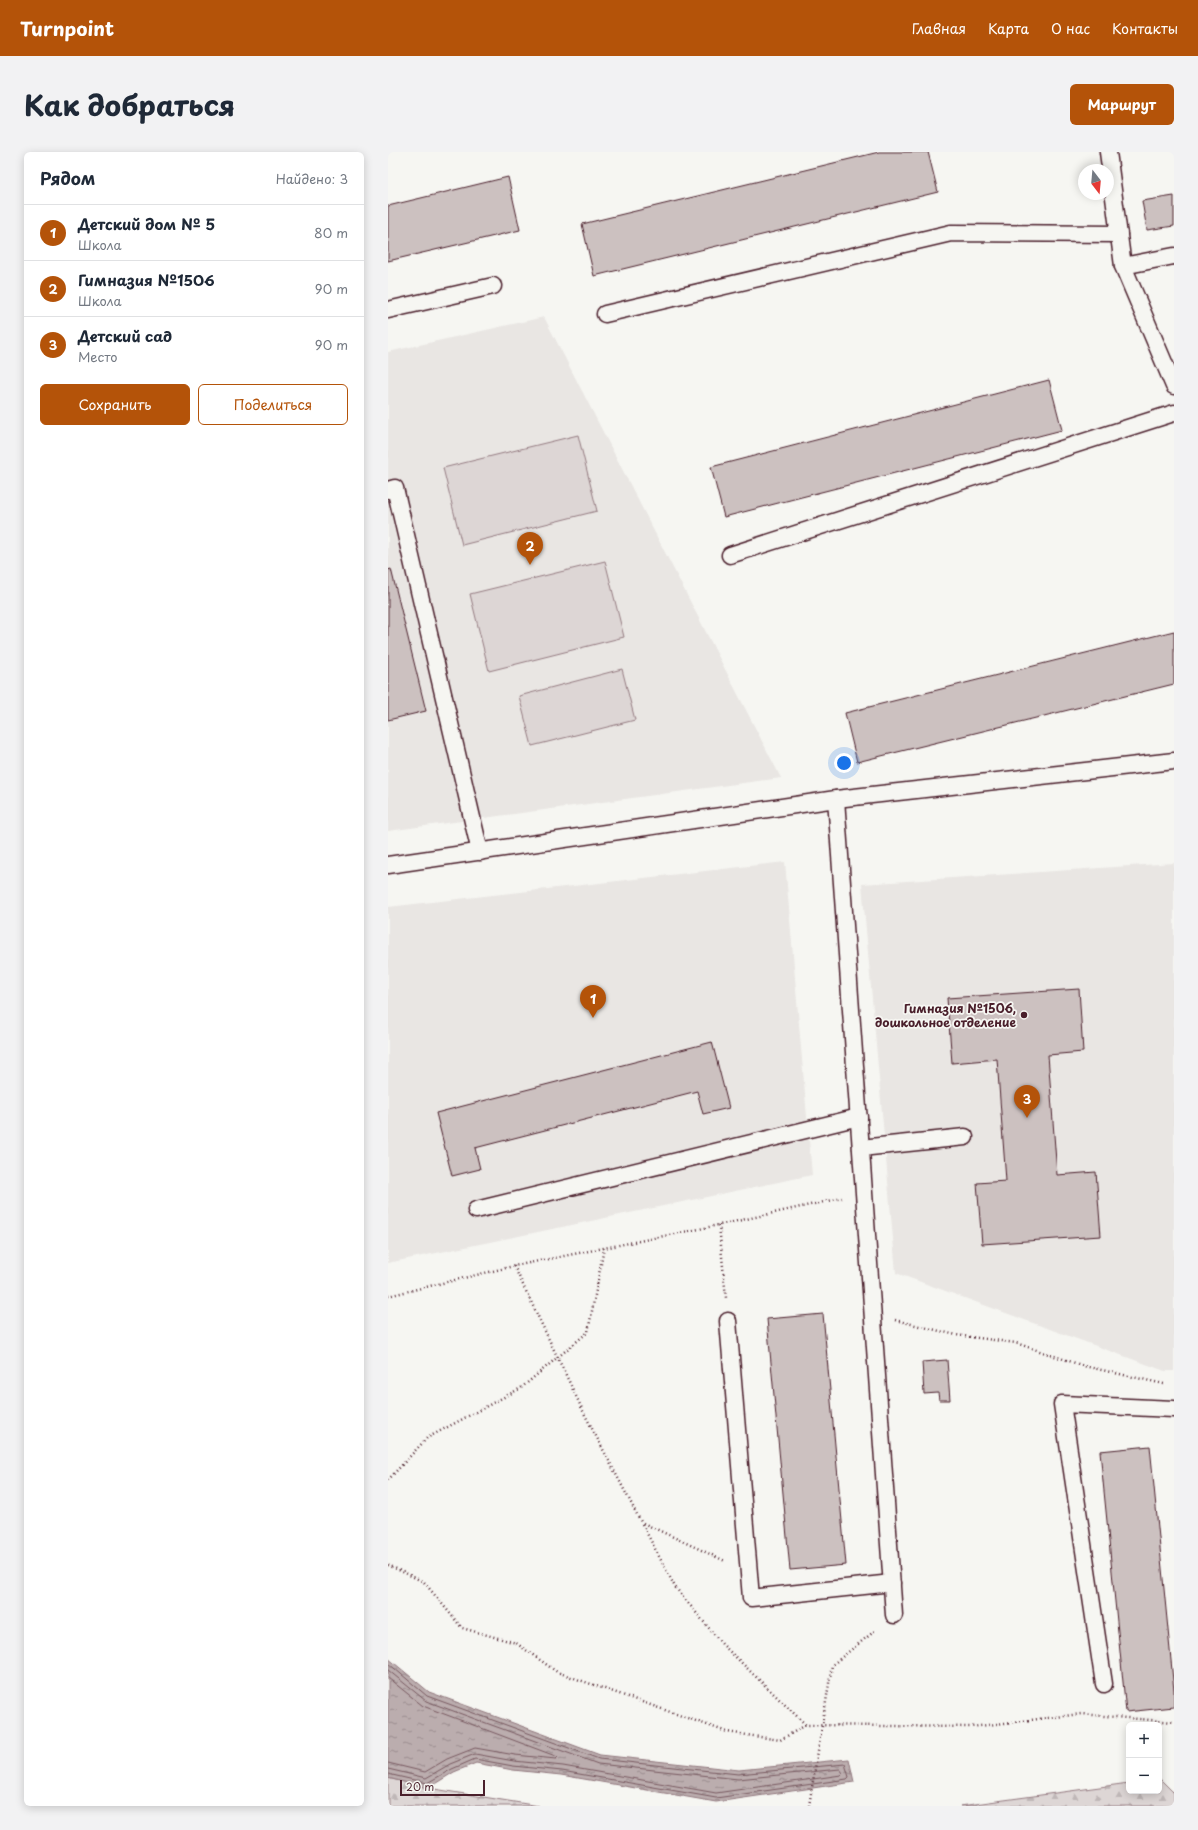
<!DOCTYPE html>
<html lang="ru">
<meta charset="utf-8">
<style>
:root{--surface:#fff;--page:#f2f2f3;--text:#1f2937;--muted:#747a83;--line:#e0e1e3;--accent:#b45309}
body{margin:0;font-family:"Playpen Sans",sans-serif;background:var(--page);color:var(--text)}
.controls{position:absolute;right:12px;bottom:12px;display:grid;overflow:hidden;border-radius:6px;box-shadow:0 2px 10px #0003}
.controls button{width:36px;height:36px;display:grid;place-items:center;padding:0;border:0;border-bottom:1px solid var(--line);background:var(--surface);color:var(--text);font:20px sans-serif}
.compass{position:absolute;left:690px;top:12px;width:36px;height:36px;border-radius:50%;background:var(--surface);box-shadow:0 2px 10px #0003;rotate:164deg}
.scale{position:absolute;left:12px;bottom:10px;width:85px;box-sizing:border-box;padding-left:4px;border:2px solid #4a1f2b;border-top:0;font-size:11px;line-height:14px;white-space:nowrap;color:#4a1f2b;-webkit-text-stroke:3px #f6f6f2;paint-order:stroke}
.you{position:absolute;left:456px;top:611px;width:14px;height:14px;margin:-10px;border:3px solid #fff;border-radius:50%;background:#1a73e8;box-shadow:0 0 0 6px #1a73e833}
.badge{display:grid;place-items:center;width:26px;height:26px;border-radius:50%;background:var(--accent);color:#fff;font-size:13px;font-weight:700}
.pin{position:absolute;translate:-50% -33px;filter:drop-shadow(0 1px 2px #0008)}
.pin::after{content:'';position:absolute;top:21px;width:14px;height:12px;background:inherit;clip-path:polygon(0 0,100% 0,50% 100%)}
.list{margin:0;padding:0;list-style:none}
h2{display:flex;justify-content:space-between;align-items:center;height:52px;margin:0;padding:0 16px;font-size:17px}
h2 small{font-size:13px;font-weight:400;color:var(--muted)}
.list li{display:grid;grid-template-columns:26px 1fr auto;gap:12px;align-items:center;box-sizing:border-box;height:56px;padding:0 16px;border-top:1px solid var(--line)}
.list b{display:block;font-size:15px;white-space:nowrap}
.list p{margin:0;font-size:13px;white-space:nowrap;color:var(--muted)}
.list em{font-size:13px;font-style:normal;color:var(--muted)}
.actions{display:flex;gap:8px;padding:12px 16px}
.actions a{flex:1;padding:9px 0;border:1px solid var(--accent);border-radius:6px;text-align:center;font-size:14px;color:var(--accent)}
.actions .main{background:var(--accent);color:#fff}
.map{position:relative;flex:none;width:786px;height:1654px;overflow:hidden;border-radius:6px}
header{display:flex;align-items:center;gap:24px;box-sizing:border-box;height:56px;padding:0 20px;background:var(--accent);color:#fff}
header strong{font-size:19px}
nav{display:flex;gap:22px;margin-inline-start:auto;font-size:14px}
.intro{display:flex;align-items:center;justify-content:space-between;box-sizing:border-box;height:96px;padding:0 24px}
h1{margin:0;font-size:28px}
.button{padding:10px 18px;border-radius:6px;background:var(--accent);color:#fff;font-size:14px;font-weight:700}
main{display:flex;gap:24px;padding:0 24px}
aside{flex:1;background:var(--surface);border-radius:6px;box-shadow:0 2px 10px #0003}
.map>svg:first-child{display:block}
.built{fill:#e9e6e3}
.forest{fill:url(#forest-firs);stroke:#947a80}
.pitch{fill:#ddd6d5;stroke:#947a80}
.water{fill:url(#water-ripples);stroke:#8e747a}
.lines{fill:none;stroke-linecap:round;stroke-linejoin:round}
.shore{stroke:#77585f;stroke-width:1}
.building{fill:#ccc1c0;stroke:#4a1f2b}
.service-casing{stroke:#4a1f2b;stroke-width:19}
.path{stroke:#4a1f2b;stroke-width:2.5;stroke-dasharray:1 3;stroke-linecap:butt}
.service{stroke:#f6f6f2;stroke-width:16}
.poi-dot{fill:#4a1f2b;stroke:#f6f6f2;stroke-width:1.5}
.labels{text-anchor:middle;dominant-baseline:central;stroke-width:3.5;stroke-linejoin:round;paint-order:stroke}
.poi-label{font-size:12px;font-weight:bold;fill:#4a1f2b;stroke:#f6f6f2;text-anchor:end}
</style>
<header>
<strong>Turnpoint</strong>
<nav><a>Главная</a><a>Карта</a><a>О нас</a><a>Контакты</a></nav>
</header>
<div class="intro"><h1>Как добраться</h1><a class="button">Маршрут</a></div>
<main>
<aside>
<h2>Рядом<small>Найдено: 3</small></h2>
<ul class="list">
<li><span class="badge">1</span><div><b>Детский дом № 5</b><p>Школа</p></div><em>80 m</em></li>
<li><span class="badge">2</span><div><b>Гимназия №1506</b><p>Школа</p></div><em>90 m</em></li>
<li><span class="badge">3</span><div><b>Детский сад</b><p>Место</p></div><em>90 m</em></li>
</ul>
<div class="actions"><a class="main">Сохранить</a><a>Поделиться</a></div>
</aside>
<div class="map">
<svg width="786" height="1654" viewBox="0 0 786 1654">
<defs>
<pattern id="forest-firs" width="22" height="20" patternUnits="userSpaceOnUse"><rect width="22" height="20" fill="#ddd6d5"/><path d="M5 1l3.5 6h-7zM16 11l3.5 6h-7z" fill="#bfb7b7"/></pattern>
<pattern id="water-ripples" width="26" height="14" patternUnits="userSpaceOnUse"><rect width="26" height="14" fill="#bbadae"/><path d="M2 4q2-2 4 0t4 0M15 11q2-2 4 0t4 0" fill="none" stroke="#9a8c8e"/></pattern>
</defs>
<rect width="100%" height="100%" fill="#f6f6f2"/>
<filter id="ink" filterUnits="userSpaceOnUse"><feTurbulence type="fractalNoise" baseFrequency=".025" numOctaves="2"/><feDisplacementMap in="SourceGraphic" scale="8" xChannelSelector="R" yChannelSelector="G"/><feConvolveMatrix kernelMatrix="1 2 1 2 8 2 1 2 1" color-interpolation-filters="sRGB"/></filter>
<g filter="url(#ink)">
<g class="built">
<polygon points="156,165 393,626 0,679 0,200"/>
<polygon points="397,710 424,1023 0,1111 0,755"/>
<polygon points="786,711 786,1219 777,1219 508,1121 474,732"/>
</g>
<g class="forest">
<polygon points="0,1626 40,1636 151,1654 0,1654"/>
<polygon points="772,1627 786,1641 786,1654 572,1654 741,1631 741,1639 771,1639"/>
</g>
<g class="pitch">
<polygon points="190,283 209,359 74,393 55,316"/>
<polygon points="217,409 236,485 101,519 82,442"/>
<polygon points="234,517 247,568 144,594 131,544"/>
</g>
<polygon class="water" points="0,1506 41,1540 212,1603 351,1618 461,1607 466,1630 328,1650 173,1623 125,1618 88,1611 66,1620 40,1636 0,1626"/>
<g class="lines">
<g class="shore">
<polyline points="0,1511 39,1544 211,1607 350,1622 457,1612 461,1625 459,1627 328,1646 174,1619 125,1614 87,1607 64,1617 39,1631 0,1622"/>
<polyline points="0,1518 38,1549 210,1612 350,1627 452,1617 455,1621 453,1623 328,1641 175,1614 126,1609 87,1602 62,1612 38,1626 0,1617"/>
<polyline points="0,1526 35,1554 170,1605 168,1607 127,1603 87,1596 59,1607 37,1620 0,1611"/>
</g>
</g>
<g class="building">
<polygon points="491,0 540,0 550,40 206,124 194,72"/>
<polygon points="120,25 132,78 0,109 0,54"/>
<polygon points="786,44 786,74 759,78 754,49"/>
<polygon points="661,228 674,278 336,365 323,315"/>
<polygon points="3,417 38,559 0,568 0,418"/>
<polygon points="786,479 786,532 469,610 457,561"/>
<polygon points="691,837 695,900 660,903 669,1023 708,1020 713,1084 594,1092 589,1031 618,1029 609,907 564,911 559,846"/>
<polygon points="324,890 341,956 315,962 309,939 87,996 92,1017 64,1024 48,961"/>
<polygon points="435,1162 458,1413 402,1418 379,1167"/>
<polygon points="559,1208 562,1248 551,1248 550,1241 536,1242 534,1210"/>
<polygon points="762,1294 786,1539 786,1555 738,1560 712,1299"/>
</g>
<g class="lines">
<g class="service-casing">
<g id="service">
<polyline points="720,0 735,114 786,234"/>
<polyline points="735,114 786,104"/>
<polyline points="0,158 105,134"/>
<polyline points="217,162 563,81 731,82"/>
<polyline points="0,338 7,336 92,700"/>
<polyline points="342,403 786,261"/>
<polyline points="448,647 506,1463"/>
<polyline points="0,713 448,647 786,609"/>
<polyline points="473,996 577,985"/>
<polyline points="88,1058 471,965"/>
<polyline points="340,1169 363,1446 504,1431"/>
<polyline points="716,1532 674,1252 786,1257"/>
</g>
</g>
<g class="path">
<polyline points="331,1073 338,1146"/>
<polyline points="126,1114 197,1263 287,1435 334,1492 418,1573"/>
<polyline points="0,1144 126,1114 331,1073 454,1046"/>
<polyline points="507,1168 568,1183 628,1191 696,1214 776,1232"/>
<polyline points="0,1328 39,1286 133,1236 200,1180 216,1096"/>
<polyline points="255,1371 337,1409"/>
<polyline points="0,1413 36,1430 74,1476 128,1491 169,1520 339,1580 392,1588 418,1573 583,1575 693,1562 786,1570"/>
<polyline points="421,1654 444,1513 488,1478"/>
</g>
<use href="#service" class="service"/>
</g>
</g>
<circle class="poi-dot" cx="636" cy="863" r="4"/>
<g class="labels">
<g class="poi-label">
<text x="628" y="856">Гимназия №1506,<tspan x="628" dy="14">дошкольное отделение</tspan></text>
</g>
</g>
</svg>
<div class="controls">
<button>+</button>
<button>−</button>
</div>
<svg class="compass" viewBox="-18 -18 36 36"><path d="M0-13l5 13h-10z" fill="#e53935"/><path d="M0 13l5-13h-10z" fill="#747a83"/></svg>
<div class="scale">20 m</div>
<div class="you"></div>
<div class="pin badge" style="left:205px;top:866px">1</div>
<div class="pin badge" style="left:142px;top:413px">2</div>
<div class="pin badge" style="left:639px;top:966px">3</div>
</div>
</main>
